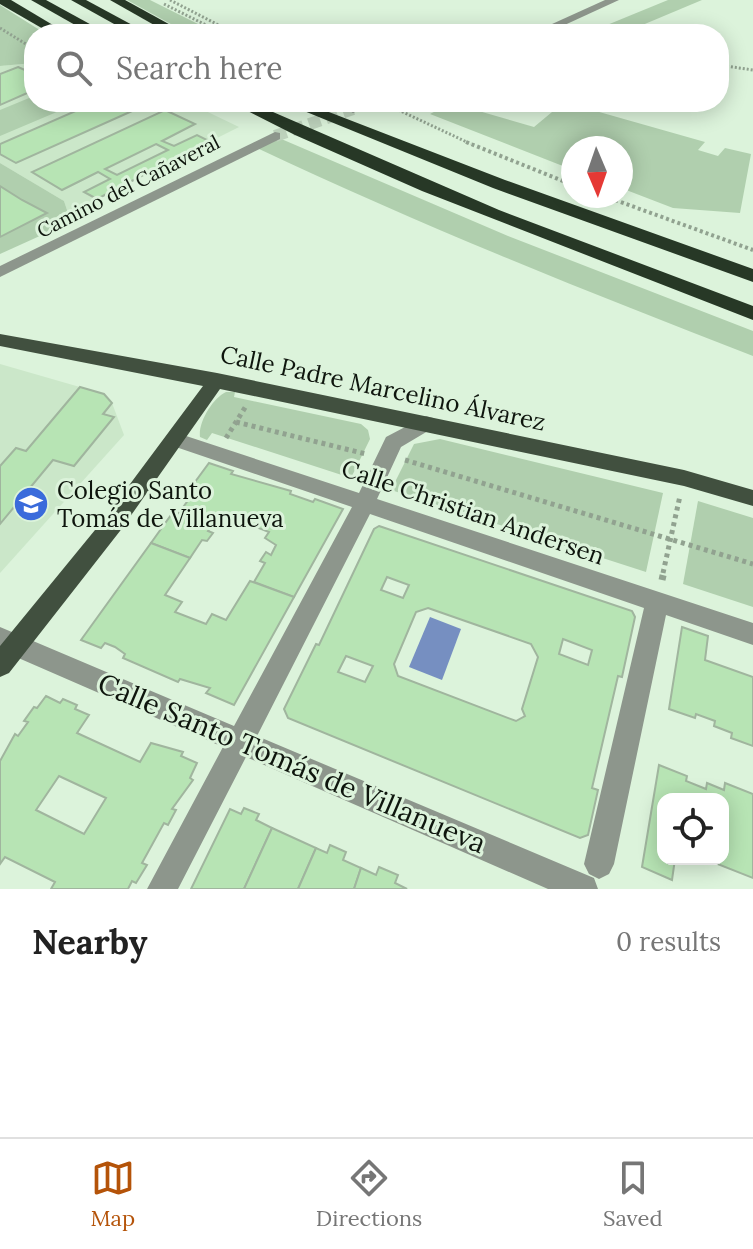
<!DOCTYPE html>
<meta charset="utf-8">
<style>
:root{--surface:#fff;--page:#f6f6f6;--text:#222;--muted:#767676;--line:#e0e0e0;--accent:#b45309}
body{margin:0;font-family:Lora,serif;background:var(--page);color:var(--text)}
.controls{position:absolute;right:24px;bottom:24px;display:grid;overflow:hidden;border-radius:16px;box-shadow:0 4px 20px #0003}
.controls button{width:72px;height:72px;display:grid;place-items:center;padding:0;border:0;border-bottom:2px solid var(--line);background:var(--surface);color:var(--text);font:40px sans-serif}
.compass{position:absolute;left:561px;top:136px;width:72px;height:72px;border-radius:50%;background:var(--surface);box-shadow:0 4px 20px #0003;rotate:178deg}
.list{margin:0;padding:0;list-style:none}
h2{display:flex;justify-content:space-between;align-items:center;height:104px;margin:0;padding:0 32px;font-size:34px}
h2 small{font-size:26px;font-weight:400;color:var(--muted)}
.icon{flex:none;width:44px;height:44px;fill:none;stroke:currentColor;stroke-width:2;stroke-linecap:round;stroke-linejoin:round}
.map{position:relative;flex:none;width:753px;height:889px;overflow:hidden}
.search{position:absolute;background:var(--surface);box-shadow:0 4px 20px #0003;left:24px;right:24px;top:24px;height:88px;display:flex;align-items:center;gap:20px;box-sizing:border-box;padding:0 28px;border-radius:32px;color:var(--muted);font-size:30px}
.sheet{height:248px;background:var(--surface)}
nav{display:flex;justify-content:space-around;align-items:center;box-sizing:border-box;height:112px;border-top:2px solid var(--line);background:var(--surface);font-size:22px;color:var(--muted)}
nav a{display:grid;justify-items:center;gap:4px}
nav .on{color:var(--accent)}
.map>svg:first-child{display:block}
.built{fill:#cbe7c9}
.green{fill:#b0cfae}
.water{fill:#768fc1}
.building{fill:#b7e4b4;stroke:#a0b59e;stroke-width:2;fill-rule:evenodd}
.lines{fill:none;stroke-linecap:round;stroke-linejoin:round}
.minor-tunnel{stroke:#bdd2bc;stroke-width:12;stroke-dasharray:12 6;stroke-linecap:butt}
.path-far3{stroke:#91a290;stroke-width:3;stroke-dasharray:2 2;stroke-linecap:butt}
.path-far2{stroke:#91a290;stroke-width:4;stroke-dasharray:3 3;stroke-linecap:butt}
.path-far1{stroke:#91a290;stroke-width:5;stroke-dasharray:4 4;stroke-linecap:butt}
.path{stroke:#91a290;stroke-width:7;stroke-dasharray:5 5;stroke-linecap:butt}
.minor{fill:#8d968c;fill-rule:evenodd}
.major{fill:#41503f;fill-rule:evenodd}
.highway{fill:#273826;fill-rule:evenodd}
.labels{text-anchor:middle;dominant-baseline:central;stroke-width:6;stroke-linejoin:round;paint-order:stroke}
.far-street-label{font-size:20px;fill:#0e150d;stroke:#dcf3db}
.street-label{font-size:24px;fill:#0e150d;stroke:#dcf3db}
.poi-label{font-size:24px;fill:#0e150d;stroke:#dcf3db;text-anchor:start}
.near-street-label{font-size:28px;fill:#0e150d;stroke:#dcf3db}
</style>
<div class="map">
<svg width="753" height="889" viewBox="0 0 753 889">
<rect width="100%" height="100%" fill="#dcf3db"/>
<g class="built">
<polygon points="34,63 34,102 187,102 239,127 68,213 64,201 0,163 0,66"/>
<polygon points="0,364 104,394 112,403 124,435 0,573"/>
</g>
<g class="green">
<polygon points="127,0 150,0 218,34 189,34"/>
<polygon points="668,0 702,0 621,34 585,34"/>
<polygon points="0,5 46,34 34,34 34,63 0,66"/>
<polygon points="34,96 34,102 78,103 0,136 0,110"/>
<polygon points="564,102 705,142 698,150 718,156 725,148 751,154 740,213 673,208 621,188 621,148 573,148 573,170 430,114 451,103 534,127"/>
<path d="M279,138L508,236L753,331V356C585,291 420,225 257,148Z"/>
<polygon points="0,163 64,201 68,213 53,230 0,254"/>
<path d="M226,392H235L234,397L361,424L368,430L370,439L351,478L212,433L207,440L200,437C198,422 213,398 226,392Z"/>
<polygon points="440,439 663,493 646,572 391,490 414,444"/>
<polygon points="698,501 753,518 753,607 683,584"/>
</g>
<polygon class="water" points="430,617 461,629 442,680 409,667"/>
<g class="building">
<polygon points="18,67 34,74 34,90 0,105 0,74"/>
<polygon points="96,102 150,103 16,163 0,154 0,144"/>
<path d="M165,110L195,124L162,141L174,146L197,135L209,141L97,199L84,192L110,179L98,172L62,190L32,172ZM156,144L168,150L117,175L105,169Z"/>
<polygon points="0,186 22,200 47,213 0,237"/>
<polygon points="80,387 104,394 112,403 103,414 114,417 74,466 53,460 0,524 0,466 16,448 26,451"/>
<polygon points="209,463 233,471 231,474 291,491 290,494 313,502 315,499 343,509 294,597 254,582 265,563 260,561 266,552 271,555 276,545 265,538 269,532 230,517 225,525 214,522 208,531 213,533 207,541 202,540 190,558 151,543 171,515 176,517 189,499 184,497"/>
<path d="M379,526L632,611L635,617L622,677L618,676L592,788L598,790L588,835L580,838L288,718L284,709L316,644L319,645L374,529ZM387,577L409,585L403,598L381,590ZM428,608L531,644L538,657L522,709L525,716L516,721L398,676L394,664L416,612ZM563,639L592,650L588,665L559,654ZM346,656L373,666L365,682L338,672Z"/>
<polygon points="151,543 190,558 165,595 182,602 175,612 206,624 212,614 226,620 250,581 294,597 234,705 206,693 210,688 180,679 178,682 123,658 125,654 115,647 105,643 101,648 81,640"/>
<polygon points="682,627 708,636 705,660 753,677 753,746 731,738 732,733 714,726 715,721 696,714 695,718 669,709"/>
<path d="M46,696L60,703L63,699L77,705L75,709L89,715L77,733L140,762L151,743L183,752L181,756L197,763L190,778L193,780L172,809L176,810L168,825L164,823L142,863L147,865L136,883L132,881L128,889H51L55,882L5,857L0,864V761L15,734L18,736L28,722L24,721L34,707L37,708ZM59,776L106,798L84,834L36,810Z"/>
<polygon points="659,765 687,776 686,781 706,789 707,783 724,790 725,783 753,794 753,878 705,859 723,859 723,799 663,799 663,859 675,859 672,880 642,867"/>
<polygon points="244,808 259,814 256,820 272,828 244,889 191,889 230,809 241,814"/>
<polygon points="272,828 316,848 298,889 244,889"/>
<polygon points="330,845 346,852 343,860 361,868 354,889 298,889 316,848 327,853"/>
<polygon points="379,867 398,875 395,883 407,889 354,889 361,868 376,875"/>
</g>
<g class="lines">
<polyline class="minor-tunnel" points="275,136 353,109"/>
<g class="path-far3">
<polyline points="170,0 236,34"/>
<polyline points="164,4 224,34"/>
<polyline points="0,28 34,49"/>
<polyline points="719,65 753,70"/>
<polyline points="392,102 392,107 471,144"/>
</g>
<g class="path-far2">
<polyline points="466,142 573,185"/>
<polyline points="604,196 753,250"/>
</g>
<g class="path-far1">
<polyline points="236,422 366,454"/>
<polyline points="226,438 246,406"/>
<polyline points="405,460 753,564"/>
<polyline points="663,573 680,496"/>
</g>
<polyline class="path" points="662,580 664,571"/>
<g class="minor">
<polygon points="605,0 619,0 545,34 530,34"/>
<polygon points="360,102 377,102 353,113 347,109"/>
<polygon points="275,132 280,133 280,139 0,277 0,266"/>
<polygon points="426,416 433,418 436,423 433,428 401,447 377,499 753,623 753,645 666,615 614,864 609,874 599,879 589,874 584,864 644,608 370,514 257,736 594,878 598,889 548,889 246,757 178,889 147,889 223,747 0,650 0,627 234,726 352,507 170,445 167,440 170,435 177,433 359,493 386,437"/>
</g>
<polygon class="major" points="0,334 217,373 684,470 753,490 753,506 684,486 220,389 120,531 9,673 0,677 0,646 104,519 203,386 0,346"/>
<g class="highway">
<polygon points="0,0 11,0 68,34 52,34 0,4"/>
<polygon points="31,0 46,0 108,34 91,34"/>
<polygon points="71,0 86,0 149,34 132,34"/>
<polygon points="110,0 125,0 187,34 170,34"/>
<polygon points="230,102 250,102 499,210 753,306 753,320 422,191 295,135"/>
<polygon points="282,102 303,102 505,180 753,269 753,282 493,188"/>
</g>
</g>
<defs>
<g id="school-disc" transform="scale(1.8)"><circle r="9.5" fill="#3a6bdb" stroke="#dcf3db"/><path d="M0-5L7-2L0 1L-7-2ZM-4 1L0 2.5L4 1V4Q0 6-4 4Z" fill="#fff"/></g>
</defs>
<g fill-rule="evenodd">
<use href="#school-disc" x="31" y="504"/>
</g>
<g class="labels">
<g class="far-street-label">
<text transform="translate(128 186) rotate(-27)">Camino del Cañaveral</text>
</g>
<g class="street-label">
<text transform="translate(383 388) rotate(12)">Calle Padre Marcelino Álvarez</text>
<text transform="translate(473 512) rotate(19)">Calle Christian Andersen</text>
</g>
<g class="poi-label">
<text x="57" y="490">Colegio Santo<tspan x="57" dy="28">Tomás de Villanueva</tspan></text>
</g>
<g class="near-street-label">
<text transform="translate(292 763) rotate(23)">Calle Santo Tomás de Villanueva</text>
</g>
</g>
</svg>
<div class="controls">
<button><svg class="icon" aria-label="locate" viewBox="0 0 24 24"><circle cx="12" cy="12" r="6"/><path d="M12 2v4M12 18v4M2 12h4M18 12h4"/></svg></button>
</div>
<svg class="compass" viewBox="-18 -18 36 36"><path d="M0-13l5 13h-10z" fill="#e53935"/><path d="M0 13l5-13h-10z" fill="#767676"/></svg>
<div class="search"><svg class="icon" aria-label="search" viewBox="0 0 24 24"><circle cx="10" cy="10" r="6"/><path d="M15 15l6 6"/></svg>Search here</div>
</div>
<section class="sheet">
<h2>Nearby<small>0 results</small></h2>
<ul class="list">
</ul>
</section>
<nav>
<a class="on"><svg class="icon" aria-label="map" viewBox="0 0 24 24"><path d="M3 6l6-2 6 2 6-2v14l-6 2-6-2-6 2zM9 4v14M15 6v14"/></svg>Map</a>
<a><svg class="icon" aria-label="directions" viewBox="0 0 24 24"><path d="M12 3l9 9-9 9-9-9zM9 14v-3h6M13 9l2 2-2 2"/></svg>Directions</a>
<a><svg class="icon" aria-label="saved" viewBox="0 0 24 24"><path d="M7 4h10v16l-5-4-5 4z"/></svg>Saved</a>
</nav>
